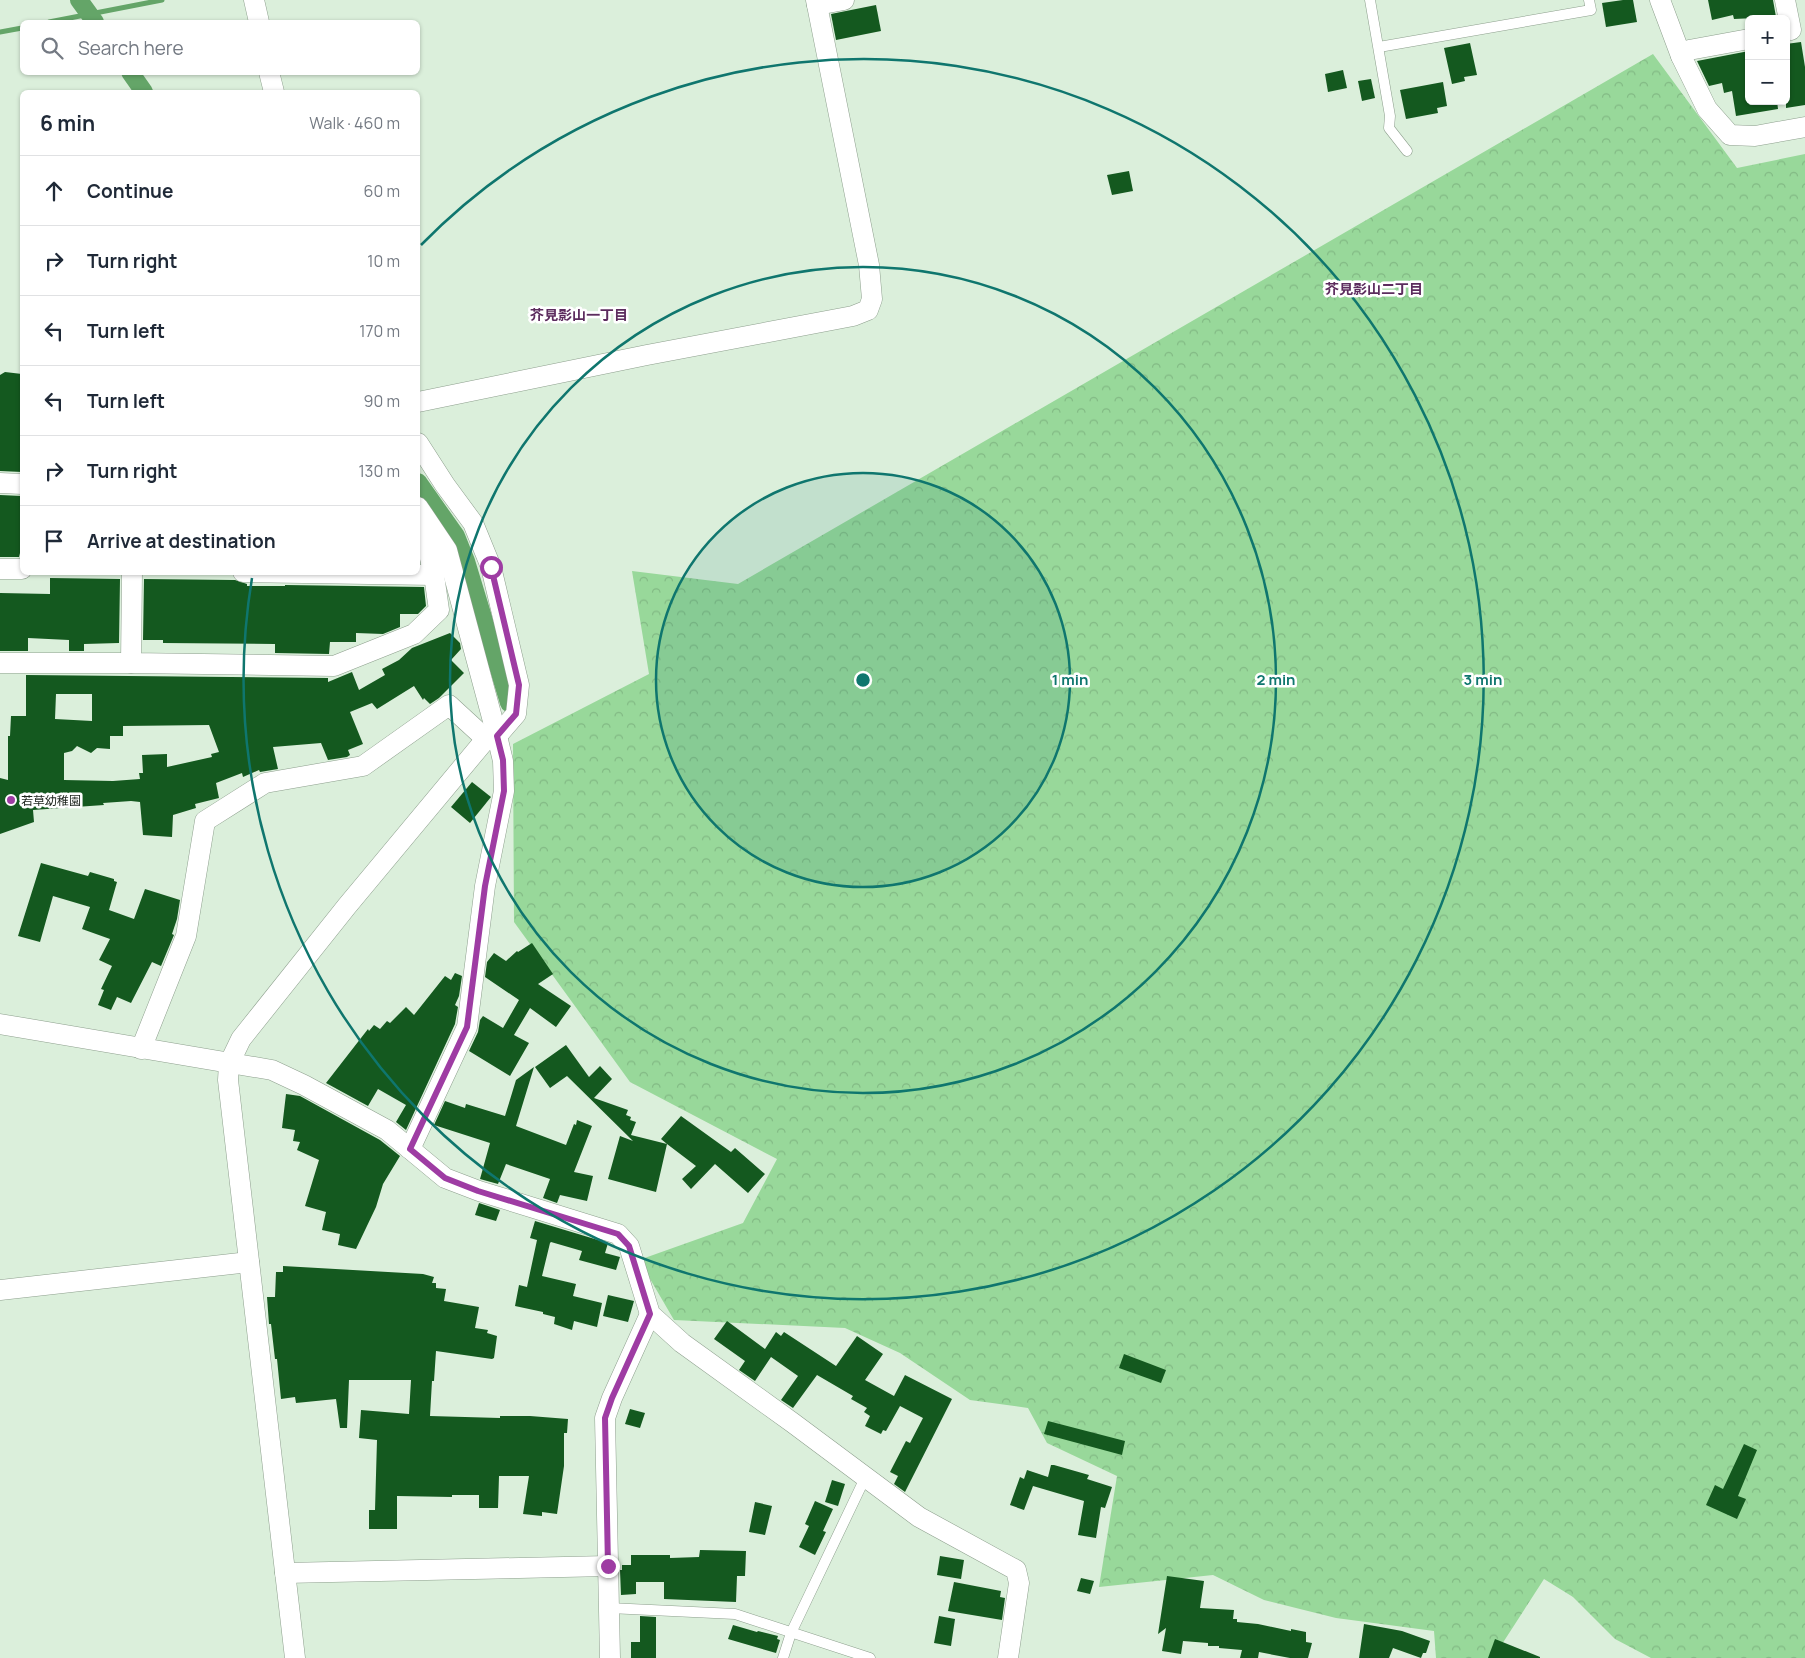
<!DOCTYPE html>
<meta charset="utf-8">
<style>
:root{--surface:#fff;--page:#f2f2f3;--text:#1f2937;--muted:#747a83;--line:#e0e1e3}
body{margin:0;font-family:Manrope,"Noto Sans JP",sans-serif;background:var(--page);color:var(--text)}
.controls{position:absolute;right:15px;top:15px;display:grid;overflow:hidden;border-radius:8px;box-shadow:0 1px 4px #0004}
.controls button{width:45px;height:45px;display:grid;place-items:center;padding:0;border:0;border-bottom:1px solid var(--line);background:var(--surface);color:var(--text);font:25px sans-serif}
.stop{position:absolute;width:15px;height:15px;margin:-11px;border:4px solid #9e3ca3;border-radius:50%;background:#fff}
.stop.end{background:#9e3ca3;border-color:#fff;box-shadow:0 1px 5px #0008}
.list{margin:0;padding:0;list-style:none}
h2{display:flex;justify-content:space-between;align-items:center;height:65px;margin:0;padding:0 20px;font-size:21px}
h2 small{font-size:16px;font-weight:400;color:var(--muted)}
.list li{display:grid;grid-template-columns:32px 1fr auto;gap:15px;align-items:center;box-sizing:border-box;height:70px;padding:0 20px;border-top:1px solid var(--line)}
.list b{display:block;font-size:19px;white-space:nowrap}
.list em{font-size:16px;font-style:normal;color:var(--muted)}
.icon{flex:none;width:28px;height:28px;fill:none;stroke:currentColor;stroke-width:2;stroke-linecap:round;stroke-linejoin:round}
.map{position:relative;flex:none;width:1805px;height:1658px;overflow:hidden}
.search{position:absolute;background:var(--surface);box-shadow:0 1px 4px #0004;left:20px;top:20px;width:400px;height:55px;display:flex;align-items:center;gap:12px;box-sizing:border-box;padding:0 18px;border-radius:8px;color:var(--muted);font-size:19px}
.panel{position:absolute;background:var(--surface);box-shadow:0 1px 4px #0004;left:20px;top:90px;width:400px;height:485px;border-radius:8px}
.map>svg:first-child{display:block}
.forest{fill:url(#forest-crowns)}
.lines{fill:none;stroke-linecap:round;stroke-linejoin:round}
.stream{stroke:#64a568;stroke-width:5}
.canal{stroke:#64a568;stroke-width:18}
.building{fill:#14591f;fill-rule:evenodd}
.lane-casing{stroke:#8d9f8d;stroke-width:11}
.street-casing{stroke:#8d9f8d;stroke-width:21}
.lane{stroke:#fff;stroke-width:10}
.street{stroke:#fff;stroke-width:20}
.route{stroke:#9e3ca3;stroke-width:6}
.ring{fill:none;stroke:#0f766e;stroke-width:2.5}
.poi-dot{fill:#9e3ca3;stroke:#fff;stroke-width:2}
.labels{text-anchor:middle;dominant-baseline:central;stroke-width:5;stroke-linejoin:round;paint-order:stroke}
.poi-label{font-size:12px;fill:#1b221b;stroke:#fff;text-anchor:start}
.neighbourhood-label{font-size:14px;font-weight:bold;fill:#5c2c5e;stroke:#fff}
.centre{fill:#0f766e;stroke:#fff;stroke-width:2.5}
.ring-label{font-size:15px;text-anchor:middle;font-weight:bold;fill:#0f766e;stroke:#fff;stroke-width:5;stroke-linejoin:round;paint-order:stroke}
</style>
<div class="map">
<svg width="1805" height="1658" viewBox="0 0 1805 1658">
<defs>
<pattern id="forest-crowns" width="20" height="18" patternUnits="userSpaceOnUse" patternTransform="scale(1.25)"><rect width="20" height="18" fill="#98d89a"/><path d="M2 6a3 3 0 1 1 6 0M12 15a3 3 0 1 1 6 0" fill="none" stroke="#82b984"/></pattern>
</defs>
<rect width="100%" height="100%" fill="#dbefdb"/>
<polygon class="forest" points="1653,54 1737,168 1805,154 1805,1658 1651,1658 1615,1639 1573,1597 1544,1579 1493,1658 1436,1658 1434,1631 1336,1618 1264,1600 1213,1575 1099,1587 1117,1476 1047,1443 1028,1408 970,1400 900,1353 845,1328 674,1320 639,1260 743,1223 777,1159 630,1082 514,922 513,744 649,674 632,571 738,584"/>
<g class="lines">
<g class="stream">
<polyline points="49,22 162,0"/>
<polyline points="0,32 22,28"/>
</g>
<g class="canal">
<polyline points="79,0 95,22"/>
<polyline points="130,72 144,92"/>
<polyline points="418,482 456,536 466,561 509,703"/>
</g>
</g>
<g class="building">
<polygon points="1623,0 1633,0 1637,22 1606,27 1602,3"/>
<polygon points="1708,0 1773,0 1776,17 1734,19 1733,15 1712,20"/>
<polygon points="876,5 881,31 836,40 831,14"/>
<polygon points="1801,42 1805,67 1805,105 1786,108 1786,84 1790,83 1786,62 1786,44"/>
<polygon points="1470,43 1477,75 1464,77 1465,81 1452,84 1444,48"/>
<polygon points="1749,51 1749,101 1777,101 1778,109 1736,116 1732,91 1724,93 1722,83 1709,86 1697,61"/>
<polygon points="1343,70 1347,88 1328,92 1325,74"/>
<polygon points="1371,79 1375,98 1362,101 1358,81"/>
<polygon points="1443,82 1447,106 1437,108 1438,113 1406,119 1400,90"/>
<polygon points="1129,171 1133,191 1112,195 1107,175"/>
<polygon points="5,372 22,374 22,472 0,471 0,375"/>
<polygon points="0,495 22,496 22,549 21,549 19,557 0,557"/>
<polygon points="50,578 120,579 119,643 84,644 84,651 69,651 69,640 28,638 28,651 0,651 0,593 50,594"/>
<polygon points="144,579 235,580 247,584 247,586 285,586 285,585 424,587 426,606 418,614 400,614 400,627 383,634 356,633 356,642 330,642 329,654 275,653 275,644 163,643 163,640 143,640"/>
<path d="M450,633L460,643L461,649L451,660L464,673L439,698L430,704L424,698L423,700L414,686L377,709L372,703L350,712L363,744L348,750L350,755L347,757L328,760L321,743L273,747L278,769L260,772L259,770L243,777L242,773L216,783L219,798L195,804L196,808L173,815L172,837L143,835L140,802L131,801L103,803L104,805L33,810L34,822L0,834V778L8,780V736H10L11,716H26V675L328,678V682L352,672L359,690L385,675L382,669L399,660L412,648ZM56,694H92V721L55,719ZM209,725L219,752L211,754L212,757L167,767V754L142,755L143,773H139L140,779L113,781L64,780V753L72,751L77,746L91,753L97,748L110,749V736H123V726Z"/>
<polygon points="472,782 491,797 470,823 451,807"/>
<polygon points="41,863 88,876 90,872 114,879 114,881 117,882 109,910 134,919 145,889 180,900 177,919 172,934 174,935 161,966 152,962 131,1003 117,997 111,1010 98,1005 104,990 101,989 112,966 99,960 110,939 82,929 90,907 53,896 40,942 18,936"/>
<polygon points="532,943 553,974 538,984 571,1006 556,1027 530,1008 514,1035 529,1043 510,1076 469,1051 478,1032 480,1020 483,1016 503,1028 519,1000 485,977 487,962 494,953 506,961 517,951 518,952"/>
<polygon points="455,973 462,976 459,996 455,1005 458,1007 455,1024 406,1130 396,1122 406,1105 378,1089 368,1106 326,1083 368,1029 369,1031 374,1025 380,1029 387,1021 390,1023 406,1007 414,1015 445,976 451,980"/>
<polygon points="566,1045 589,1077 600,1066 612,1079 594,1098 628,1110 626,1115 631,1117 630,1120 636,1122 631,1135 667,1144 661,1139 681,1116 731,1152 735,1148 765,1174 748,1193 715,1164 691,1189 682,1179 696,1166 667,1144 656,1192 608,1179 620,1136 633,1141 567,1076 550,1088 535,1067"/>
<polygon points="534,1067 516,1126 566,1145 574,1124 576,1125 577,1120 592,1126 574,1172 593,1176 587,1201 560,1195 557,1203 543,1198 550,1179 506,1164 498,1184 480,1179 490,1143 434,1125 445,1101 465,1108 466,1104 505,1116 516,1080"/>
<polygon points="286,1094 300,1096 380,1140 400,1156 383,1184 376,1207 356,1249 338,1245 340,1234 322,1230 326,1212 305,1206 319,1160 297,1150 300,1142 293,1141 295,1130 282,1128"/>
<polygon points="479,1203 500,1210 496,1221 475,1215"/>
<polygon points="535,1221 608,1243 605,1253 620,1257 616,1270 579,1260 582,1251 551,1242 550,1243 542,1276 576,1284 573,1296 602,1303 597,1327 574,1321 572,1330 554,1324 555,1317 543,1314 543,1312 515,1306 519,1285 527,1287 537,1240 530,1238"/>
<polygon points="283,1266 423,1274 434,1277 432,1283 436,1283 436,1288 446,1289 444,1301 479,1307 475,1328 488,1330 487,1333 497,1336 494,1358 492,1359 436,1351 434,1381 432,1381 430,1416 500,1418 500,1416 530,1416 568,1419 567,1433 564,1433 564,1466 557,1514 542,1512 542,1516 523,1514 529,1476 499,1476 498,1508 479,1508 479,1495 452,1495 452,1497 397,1496 397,1529 369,1529 369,1510 375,1510 377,1440 359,1438 361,1410 409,1414 411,1380 349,1380 347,1428 340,1428 336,1399 296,1403 295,1397 281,1399 277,1359 275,1359 271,1324 269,1324 267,1297 275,1297 276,1272 283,1272"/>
<polygon points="608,1295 634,1301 628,1322 603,1316"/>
<polygon points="727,1321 765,1349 776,1332 781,1336 784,1332 836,1366 857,1336 883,1354 865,1380 894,1396 905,1375 952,1399 905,1492 894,1484 898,1476 890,1472 906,1441 910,1443 923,1418 900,1406 886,1431 883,1430 881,1434 865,1426 870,1416 864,1412 867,1408 851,1399 853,1396 817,1375 793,1408 781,1400 798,1376 771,1357 755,1381 739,1370 745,1361 714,1339"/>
<polygon points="1124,1354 1166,1370 1161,1383 1119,1368"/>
<polygon points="630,1409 645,1413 640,1428 625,1424"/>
<polygon points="1048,1421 1125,1441 1122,1455 1044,1434"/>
<polygon points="1744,1444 1757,1450 1738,1496 1746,1499 1737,1519 1706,1505 1715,1485 1723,1489"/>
<polygon points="1051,1465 1054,1465 1089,1475 1087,1479 1112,1487 1105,1508 1101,1507 1096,1538 1078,1535 1084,1501 1033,1486 1024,1510 1010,1505 1020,1477 1024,1479 1027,1470 1048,1477"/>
<polygon points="832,1480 845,1484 838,1506 825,1502"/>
<polygon points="815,1501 833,1509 823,1531 826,1532 815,1555 799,1547 809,1526 805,1524"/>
<polygon points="755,1502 772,1506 765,1535 749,1532"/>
<polygon points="700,1550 746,1551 745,1576 737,1576 736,1602 664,1599 664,1582 636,1582 636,1594 621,1595 620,1570 622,1570 622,1565 631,1565 631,1555 670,1555 670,1558 699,1557"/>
<polygon points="940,1556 964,1560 961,1579 937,1575"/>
<polygon points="1167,1576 1204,1581 1200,1608 1234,1610 1233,1619 1237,1619 1237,1622 1258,1624 1291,1631 1291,1629 1306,1632 1306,1642 1312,1643 1308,1658 1290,1658 1259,1652 1258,1658 1240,1658 1242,1650 1219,1648 1219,1646 1208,1646 1208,1643 1183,1641 1181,1654 1162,1651 1166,1628 1158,1634"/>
<polygon points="1081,1578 1094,1581 1090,1594 1077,1591"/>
<polygon points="954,1582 1001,1591 1000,1597 1005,1598 1002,1620 948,1611"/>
<polygon points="640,1616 656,1617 656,1658 631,1658 631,1642 640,1642"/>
<polygon points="939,1616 955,1619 951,1646 934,1643"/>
<polygon points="1364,1624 1402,1631 1430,1641 1426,1653 1423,1653 1421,1658 1393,1648 1389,1658 1359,1658"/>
<polygon points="733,1625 757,1632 758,1631 778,1636 777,1639 780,1640 776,1653 728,1639"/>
<polygon points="1495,1639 1540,1657 1540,1658 1488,1658"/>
</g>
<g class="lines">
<g class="lane-casing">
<g id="lane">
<polyline points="1370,0 1390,116 1389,128 1407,151"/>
<polyline points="1379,47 1591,10 1589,0"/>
<polyline points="609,1608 735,1614 870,1658"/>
<polyline points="783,1658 791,1633 865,1478"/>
</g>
</g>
<g class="street-casing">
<g id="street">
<polyline points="254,0 259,22"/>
<polyline points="1660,0 1681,56 1707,109 1730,135 1755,136 1805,127"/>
<polyline points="1785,0 1791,30"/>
<polyline points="817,5 844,0"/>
<polyline points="1681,56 1689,50 1749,39"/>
<polyline points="269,72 274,92"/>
<polyline points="418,402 647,355 853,316 868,310 872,299 869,265 816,0"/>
<polyline points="0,483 22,484"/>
<polyline points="0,569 22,569"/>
<polyline points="132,572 131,663 334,666 414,634 439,610 434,575"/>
<polyline points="243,572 434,575 429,554 418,532"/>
<polyline points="0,663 131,663"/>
<polyline points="0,1024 272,1070 304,1085 387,1130 445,1178 479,1191 618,1234 629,1246 650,1314 682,1343 793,1423 919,1517 1016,1570 1019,1583 1008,1658"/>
<polyline points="141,1049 186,936 205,821 265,783 363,766 449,705 486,739"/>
<polyline points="410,1149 467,1027 485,886 504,791 503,761 497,736 447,550 418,507"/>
<polyline points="0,1290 249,1262"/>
<polyline points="285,1573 608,1566"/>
<polyline points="295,1658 228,1080 229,1064 241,1039 347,906 486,739 497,736 516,714 519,685 491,567 473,523 445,485 418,443"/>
<polyline points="610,1658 605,1418 612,1398 650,1314"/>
</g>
</g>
<use href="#lane" class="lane"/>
<use href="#street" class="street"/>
</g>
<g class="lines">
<polyline class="route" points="491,567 519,685 516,714 497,736 503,760 504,791 485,886 467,1027 410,1149 445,1178 478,1191 618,1234 629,1246 650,1314 612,1398 605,1418 608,1566"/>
</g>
<circle cx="863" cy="680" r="207" fill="#0f766e" fill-opacity=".12"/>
<g class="ring">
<circle cx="863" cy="680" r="207"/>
<circle cx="863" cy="680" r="413"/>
<path d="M421 245A620 620 0 1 1 252 578"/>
</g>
<circle class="poi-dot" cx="11" cy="800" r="5"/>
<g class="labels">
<g class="poi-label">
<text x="21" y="800">若草幼稚園</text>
</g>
<g class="neighbourhood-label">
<text x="1374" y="288">芥見影山二丁目</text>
<text x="579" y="314">芥見影山一丁目</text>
</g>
</g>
<circle cx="863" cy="680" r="8" class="centre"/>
<g class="ring-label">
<text x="1070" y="685">1 min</text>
<text x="1276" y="685">2 min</text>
<text x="1483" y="685">3 min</text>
</g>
</svg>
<div class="controls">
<button>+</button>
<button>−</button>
</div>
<div class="stop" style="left:491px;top:567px"></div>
<div class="stop end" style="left:608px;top:1566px"></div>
<div class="search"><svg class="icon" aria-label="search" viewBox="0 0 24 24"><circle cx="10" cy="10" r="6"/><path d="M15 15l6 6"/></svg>Search here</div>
<section class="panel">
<h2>6 min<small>Walk · 460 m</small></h2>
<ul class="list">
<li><svg class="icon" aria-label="ahead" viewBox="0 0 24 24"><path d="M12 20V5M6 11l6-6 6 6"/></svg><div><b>Continue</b></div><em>60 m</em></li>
<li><svg class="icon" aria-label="right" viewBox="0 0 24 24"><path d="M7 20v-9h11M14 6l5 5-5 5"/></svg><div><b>Turn right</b></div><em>10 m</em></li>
<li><svg class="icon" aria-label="left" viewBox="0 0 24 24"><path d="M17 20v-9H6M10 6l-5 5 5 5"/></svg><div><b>Turn left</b></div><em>170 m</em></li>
<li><svg class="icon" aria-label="left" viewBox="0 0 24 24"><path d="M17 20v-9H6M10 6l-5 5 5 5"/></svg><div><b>Turn left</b></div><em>90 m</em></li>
<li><svg class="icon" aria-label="right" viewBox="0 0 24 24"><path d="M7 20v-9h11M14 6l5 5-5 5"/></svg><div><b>Turn right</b></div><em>130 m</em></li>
<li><svg class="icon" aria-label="arrive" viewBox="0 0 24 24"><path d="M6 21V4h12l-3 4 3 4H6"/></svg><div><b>Arrive at destination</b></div></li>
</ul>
</section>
</div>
